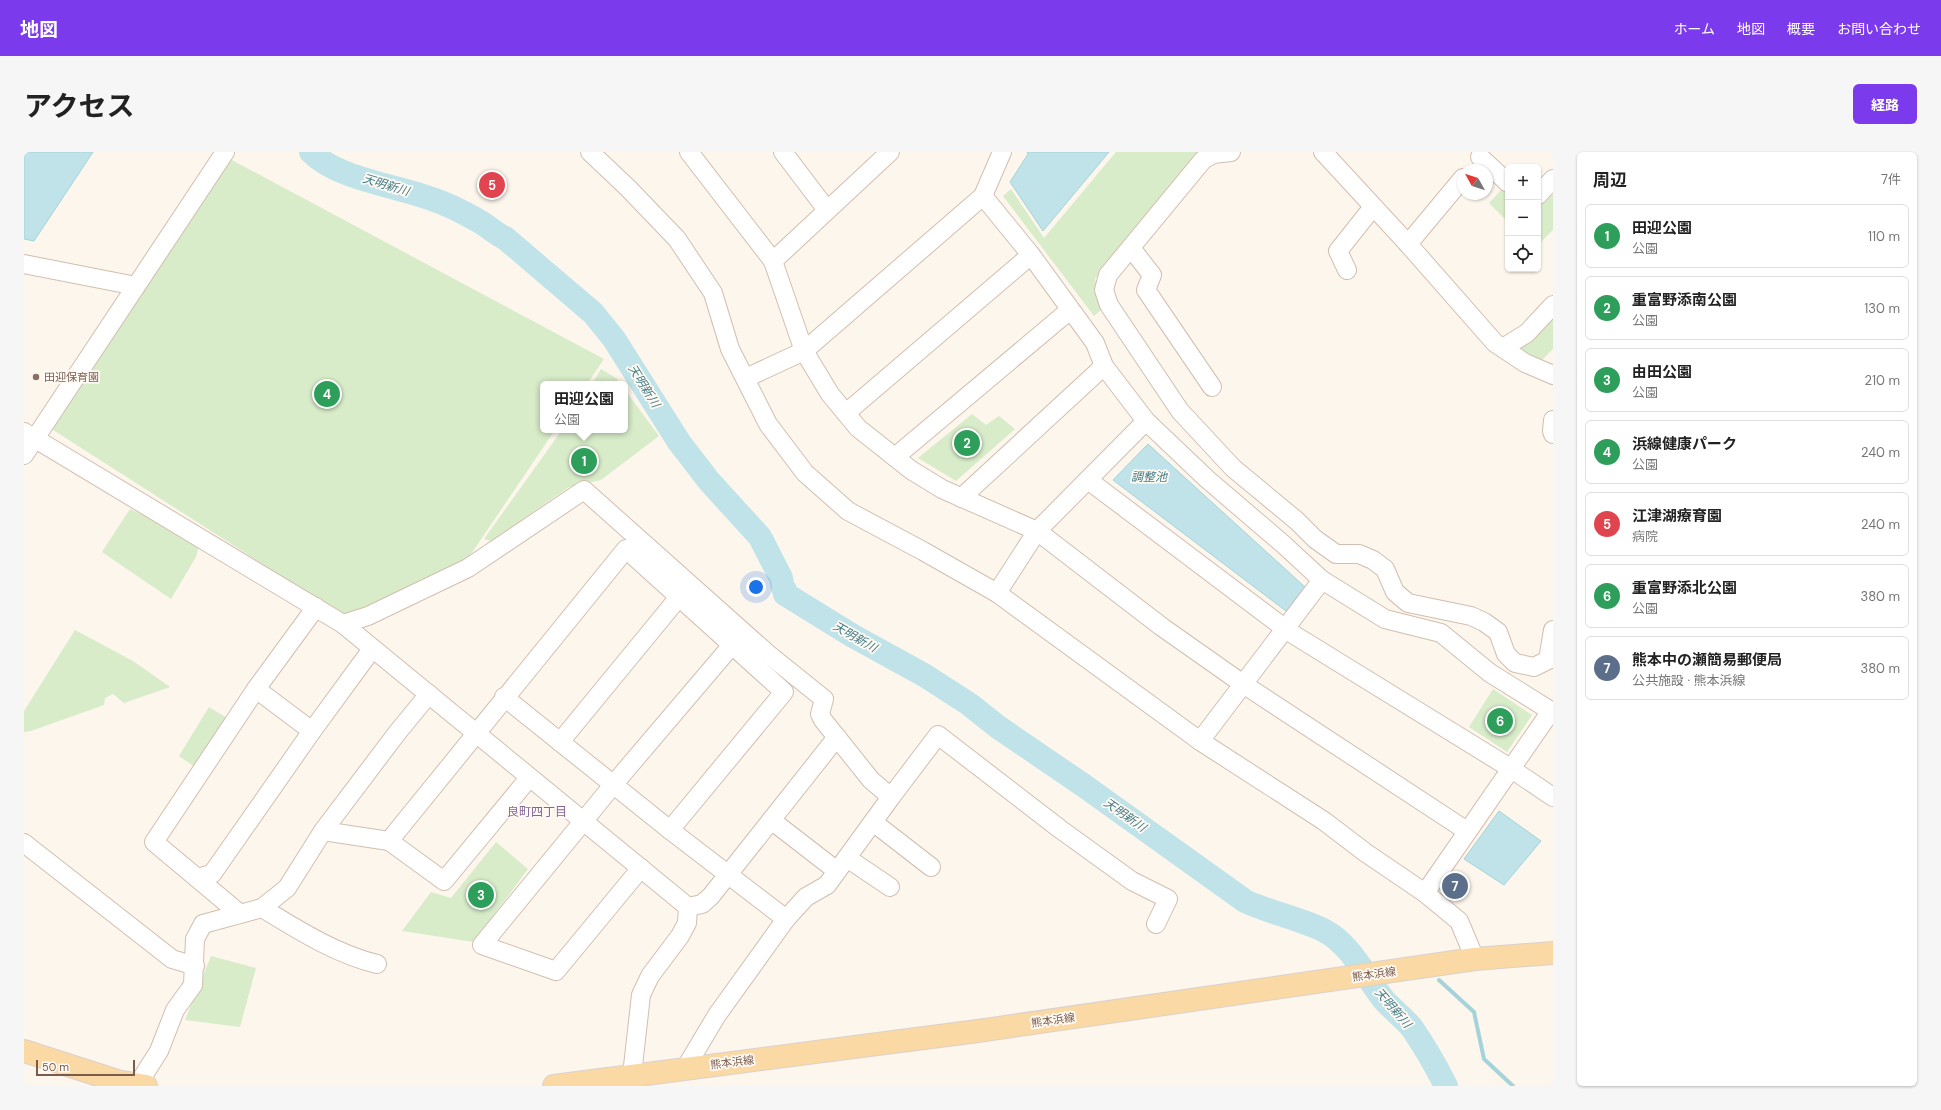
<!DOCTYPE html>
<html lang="ja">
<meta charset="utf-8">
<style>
:root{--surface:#fff;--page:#f6f6f6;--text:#222;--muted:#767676;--line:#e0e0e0;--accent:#7c3aed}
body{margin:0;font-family:"DM Sans","Noto Sans JP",sans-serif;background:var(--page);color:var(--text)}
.controls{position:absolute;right:12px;top:12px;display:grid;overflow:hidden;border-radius:6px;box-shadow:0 1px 3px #0004}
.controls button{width:36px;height:36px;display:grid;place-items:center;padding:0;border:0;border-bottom:1px solid var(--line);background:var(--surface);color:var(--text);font:20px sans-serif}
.compass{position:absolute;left:1433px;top:12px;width:36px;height:36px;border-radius:50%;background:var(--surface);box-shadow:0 1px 3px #0004;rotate:309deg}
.scale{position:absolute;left:12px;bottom:10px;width:99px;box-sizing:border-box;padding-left:4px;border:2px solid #7a5c4d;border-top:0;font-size:11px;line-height:14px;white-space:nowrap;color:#7a5c4d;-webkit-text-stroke:3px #fffaf3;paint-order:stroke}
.you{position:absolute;left:732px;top:435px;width:14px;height:14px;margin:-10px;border:3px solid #fff;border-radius:50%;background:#1a73e8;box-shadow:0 0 0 6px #1a73e833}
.badge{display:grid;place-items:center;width:26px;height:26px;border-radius:50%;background:var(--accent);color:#fff;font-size:13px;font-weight:700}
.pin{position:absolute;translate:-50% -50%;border:2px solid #fff;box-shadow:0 1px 4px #0006}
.popup{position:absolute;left:516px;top:229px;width:88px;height:52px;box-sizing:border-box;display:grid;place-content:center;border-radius:6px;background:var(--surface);filter:drop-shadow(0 1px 3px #0005);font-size:13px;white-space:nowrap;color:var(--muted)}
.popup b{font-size:15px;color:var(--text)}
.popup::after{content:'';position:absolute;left:50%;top:100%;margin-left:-8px;border:8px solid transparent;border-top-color:var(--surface)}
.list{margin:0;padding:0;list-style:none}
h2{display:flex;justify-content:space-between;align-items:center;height:52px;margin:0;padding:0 16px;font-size:17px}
h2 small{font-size:13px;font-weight:400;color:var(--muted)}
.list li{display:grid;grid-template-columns:26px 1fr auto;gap:12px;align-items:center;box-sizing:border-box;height:64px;margin:0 8px 8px;padding:0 8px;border:1px solid var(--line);border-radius:6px}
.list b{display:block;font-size:15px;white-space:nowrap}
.list p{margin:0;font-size:13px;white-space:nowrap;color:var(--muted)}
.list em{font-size:13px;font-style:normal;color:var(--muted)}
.icon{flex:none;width:22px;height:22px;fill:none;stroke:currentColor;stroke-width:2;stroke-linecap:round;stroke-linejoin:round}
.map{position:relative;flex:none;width:1529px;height:934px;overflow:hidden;border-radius:6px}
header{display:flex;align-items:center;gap:24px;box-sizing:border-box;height:56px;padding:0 20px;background:var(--accent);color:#fff}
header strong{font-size:19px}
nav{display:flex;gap:22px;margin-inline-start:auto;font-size:14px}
.intro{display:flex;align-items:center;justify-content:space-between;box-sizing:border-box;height:96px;padding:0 24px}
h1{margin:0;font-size:28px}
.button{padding:10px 18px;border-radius:6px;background:var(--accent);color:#fff;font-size:14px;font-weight:700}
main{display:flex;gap:24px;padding:0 24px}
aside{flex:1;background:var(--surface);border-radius:6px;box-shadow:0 1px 3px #0004}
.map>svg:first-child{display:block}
.green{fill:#d8ecc9}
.water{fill:#bfe3e8;stroke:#a5d3da}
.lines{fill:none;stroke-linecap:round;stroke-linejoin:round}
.stream{stroke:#a5d3da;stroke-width:4}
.river{stroke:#bfe3e8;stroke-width:24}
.minor-casing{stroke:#d1beb0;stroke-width:20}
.major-casing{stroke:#dad1cd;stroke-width:24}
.minor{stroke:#fff;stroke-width:18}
.major{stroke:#fbd9a5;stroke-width:22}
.education-dot{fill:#8d6e63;stroke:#fffaf3;stroke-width:1.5}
.labels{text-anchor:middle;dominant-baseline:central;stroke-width:3.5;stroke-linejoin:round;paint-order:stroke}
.education-label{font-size:11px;fill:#785e54;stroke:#fffaf3;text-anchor:start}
.street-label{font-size:11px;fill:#7a5c4d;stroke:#fffaf3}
.water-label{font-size:12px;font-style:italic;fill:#437c86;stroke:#fffaf3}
.neighbourhood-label{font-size:12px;fill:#846695;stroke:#fffaf3}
</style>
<header>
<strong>地図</strong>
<nav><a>ホーム</a><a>地図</a><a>概要</a><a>お問い合わせ</a></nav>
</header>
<div class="intro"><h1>アクセス</h1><a class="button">経路</a></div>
<main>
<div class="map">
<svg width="1529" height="934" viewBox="0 0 1529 934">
<rect width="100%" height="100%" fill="#fdf6ec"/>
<g class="green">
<polygon points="1092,0 1176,0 1071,127 1077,158 1070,164 979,44 987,37 1020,86"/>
<polygon points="206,7 580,207 563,232 519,232 519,278 531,278 445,405 377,441 320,464 26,276"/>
<polygon points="1479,36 1484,40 1484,70 1465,51"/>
<polygon points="1525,40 1529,43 1529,78 1514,93 1514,51"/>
<polygon points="1529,160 1529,197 1518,208 1493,197"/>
<polygon points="577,217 592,226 597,232 568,232"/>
<polygon points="601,238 635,284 577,328 545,335 467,389 460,387 538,278 601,278"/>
<polygon points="948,262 962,273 975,264 991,277 932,329 894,306"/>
<polygon points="106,357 176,389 172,405 147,447 78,400"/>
<polygon points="51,478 109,509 146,535 100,551 89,542 81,546 80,553 7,579 0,580 0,559"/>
<polygon points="1469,537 1508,563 1483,600 1445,575"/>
<polygon points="185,555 208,569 174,617 155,604"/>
<polygon points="472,690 504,717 450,790 378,779 407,740 427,746"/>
<polygon points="187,804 232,816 216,875 161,868"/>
</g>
<g class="water">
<polygon points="0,0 69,0 10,89 0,87"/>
<polygon points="1003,0 1085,0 1019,79 986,30 1004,2"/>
<polygon points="1124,292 1281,435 1262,459 1089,328"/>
<polygon points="1475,659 1517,689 1480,733 1440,707"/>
</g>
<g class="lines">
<polyline class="stream" points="1415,828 1450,860 1460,907 1489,934"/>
<path class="river" d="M287,0C313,27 374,34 408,47C423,52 439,60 453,68C463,73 470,81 481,86L569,161L590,187L655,290L685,329L736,385L757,426L759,436L761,438V442L829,484L900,523L945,552L974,575L1059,633L1221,749C1246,761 1275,766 1299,778C1327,792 1341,824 1360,848C1369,858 1380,866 1388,876C1401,895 1412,914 1422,934"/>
<g class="minor-casing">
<g id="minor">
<polyline points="566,0 604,36 653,87 689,141 706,197 744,272 781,321 824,359 899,399 973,441 1176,589 1300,669 1342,701 1401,741 1435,769 1451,807"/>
<polyline points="665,0 749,109"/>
<polyline points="759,0 803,58"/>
<polyline points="866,0 749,109 780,199 806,242 834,276 887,318 918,337 1013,379 1138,475 1219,532 1443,679"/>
<polyline points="1207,0 1189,2 1179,8 1084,123 1080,138 1085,153 1156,259 1209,316 1273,369 1291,387 1312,402 1335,402 1349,408 1361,417 1371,440 1384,451 1447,464 1460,470 1474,480 1482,502 1491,511 1510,515 1524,508 1529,478"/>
<polyline points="1299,0 1384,92 1471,191 1501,211 1529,223"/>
<polyline points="1456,5 1484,31"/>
<polyline points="1514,43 1529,27"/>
<polyline points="959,44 1007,103 1071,191 1080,214 1122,269 1183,327 1259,392 1298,428 1361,467 1417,481 1466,521 1527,559 1401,741"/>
<polyline points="1384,92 1439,26"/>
<polyline points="1107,96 1128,123 1122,138 1188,235"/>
<polyline points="0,112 112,134"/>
<polyline points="1323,118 1314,99 1349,55"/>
<polyline points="1479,196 1503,181 1529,153"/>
<polyline points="722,226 780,199 959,44 978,0"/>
<polyline points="822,261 1007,103"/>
<polyline points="1529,268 1528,279 1529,282"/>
<polyline points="0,280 319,472 344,464 444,416 560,338 744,502 800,547 796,562 799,568 847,628 867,645 803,733 782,745 762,767 693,863 662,915"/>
<polyline points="0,303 201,0"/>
<polyline points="871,305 1046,158"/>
<polyline points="1064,328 1267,481 1486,616 1529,645"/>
<polyline points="937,346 1080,214"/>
<polyline points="973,441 1013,379 1122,269"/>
<polyline points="319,472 664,755 663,771 656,784 626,824 617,843 608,923"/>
<polyline points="232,537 288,579"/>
<polyline points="480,545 646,678 762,767"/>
<polyline points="1176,589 1298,428"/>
<polyline points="536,590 655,445"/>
<polyline points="867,645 914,583 1036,677 1108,729 1144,747 1132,772"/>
<polyline points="747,668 813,719"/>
<polyline points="849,670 907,715"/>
<polyline points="299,679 365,689 602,397 760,540 646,678"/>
<polyline points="365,689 420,729 505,626"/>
<polyline points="0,691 148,807 171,814"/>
<polyline points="823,706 866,735"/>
<polyline points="617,716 532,819 458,793 589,633 708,493"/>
<polyline points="173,726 188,722 288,579 348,497"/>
<polyline points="664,755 678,752 687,744 813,585"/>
<path d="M238,756C274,778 312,802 353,812"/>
<polyline points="216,762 130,690 232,537 292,455"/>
<polyline points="114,932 135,899 151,858 169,833 171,787 179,772 238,756 263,736 299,679 373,581 405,542"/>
</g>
</g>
<g class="major-casing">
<g id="major">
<polyline points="0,899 93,929 122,934"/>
<polyline points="530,934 954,879 1451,807 1529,801"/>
</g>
</g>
<use href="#minor" class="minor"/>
<use href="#major" class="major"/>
</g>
<circle class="education-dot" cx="12" cy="225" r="4"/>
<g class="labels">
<g class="education-label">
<text x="20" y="225">田迎保育園</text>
</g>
<g class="street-label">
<text transform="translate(1350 822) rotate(-8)">熊本浜線</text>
<text transform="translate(1029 868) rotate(-8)">熊本浜線</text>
<text transform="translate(708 910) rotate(-7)">熊本浜線</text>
</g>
<g class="water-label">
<text transform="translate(362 33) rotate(17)">天明新川</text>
<text transform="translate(620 234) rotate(58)">天明新川</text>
<text x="1125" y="325">調整池</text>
<text transform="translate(831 485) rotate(30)">天明新川</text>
<text transform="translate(1101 663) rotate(35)">天明新川</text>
<text transform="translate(1369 856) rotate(49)">天明新川</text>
</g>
<g class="neighbourhood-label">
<text x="513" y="660">良町四丁目</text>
</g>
</g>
</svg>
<div class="controls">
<button>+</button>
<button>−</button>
<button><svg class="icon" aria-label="locate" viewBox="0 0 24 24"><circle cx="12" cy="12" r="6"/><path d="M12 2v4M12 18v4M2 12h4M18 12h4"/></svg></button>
</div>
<svg class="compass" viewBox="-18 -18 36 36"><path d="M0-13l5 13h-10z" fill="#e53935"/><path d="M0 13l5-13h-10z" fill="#767676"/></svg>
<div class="scale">50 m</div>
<div class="you"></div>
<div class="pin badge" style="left:560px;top:309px;background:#2e9e5b">1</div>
<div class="popup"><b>田迎公園</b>公園</div>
<div class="pin badge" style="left:943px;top:291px;background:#2e9e5b">2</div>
<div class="pin badge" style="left:457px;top:743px;background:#2e9e5b">3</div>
<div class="pin badge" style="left:303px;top:242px;background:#2e9e5b">4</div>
<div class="pin badge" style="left:468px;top:33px;background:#e0444e">5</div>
<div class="pin badge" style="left:1476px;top:569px;background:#2e9e5b">6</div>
<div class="pin badge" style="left:1431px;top:734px;background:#5c6f8a">7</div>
</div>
<aside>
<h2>周辺<small>7件</small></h2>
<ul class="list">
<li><span class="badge" style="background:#2e9e5b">1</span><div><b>田迎公園</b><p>公園</p></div><em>110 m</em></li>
<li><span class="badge" style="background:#2e9e5b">2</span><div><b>重富野添南公園</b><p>公園</p></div><em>130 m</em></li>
<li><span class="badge" style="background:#2e9e5b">3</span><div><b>由田公園</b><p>公園</p></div><em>210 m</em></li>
<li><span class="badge" style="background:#2e9e5b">4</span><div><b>浜線健康パーク</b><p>公園</p></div><em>240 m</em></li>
<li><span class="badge" style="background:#e0444e">5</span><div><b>江津湖療育園</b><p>病院</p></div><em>240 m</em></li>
<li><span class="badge" style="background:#2e9e5b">6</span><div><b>重富野添北公園</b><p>公園</p></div><em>380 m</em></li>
<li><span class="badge" style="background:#5c6f8a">7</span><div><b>熊本中の瀬簡易郵便局</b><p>公共施設 · 熊本浜線</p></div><em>380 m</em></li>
</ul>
</aside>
</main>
